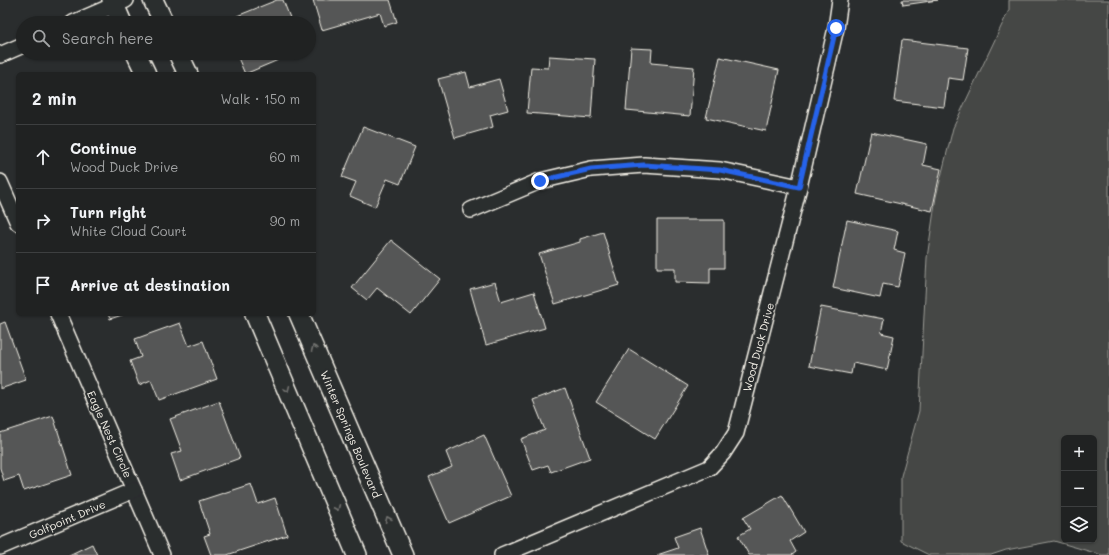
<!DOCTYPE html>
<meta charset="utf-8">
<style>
:root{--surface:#202222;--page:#282a2a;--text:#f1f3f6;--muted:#a2a4a5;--line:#3d3f40}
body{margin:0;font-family:Mali,sans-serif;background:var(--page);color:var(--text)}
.controls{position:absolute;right:12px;bottom:12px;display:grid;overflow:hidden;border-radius:6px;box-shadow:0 1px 3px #0004}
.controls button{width:36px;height:36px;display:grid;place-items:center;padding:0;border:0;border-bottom:1px solid var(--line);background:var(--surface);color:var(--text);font:20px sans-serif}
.stop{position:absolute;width:12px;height:12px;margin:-9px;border:3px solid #2563eb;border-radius:50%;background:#fff}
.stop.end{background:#2563eb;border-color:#fff;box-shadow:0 1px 4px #0008}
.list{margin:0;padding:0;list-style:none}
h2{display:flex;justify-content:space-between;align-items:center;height:52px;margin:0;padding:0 16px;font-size:17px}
h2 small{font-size:13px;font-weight:400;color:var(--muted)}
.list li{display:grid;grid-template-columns:26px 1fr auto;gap:12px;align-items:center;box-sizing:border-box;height:64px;padding:0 16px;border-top:1px solid var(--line)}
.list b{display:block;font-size:15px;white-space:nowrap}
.list p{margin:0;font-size:13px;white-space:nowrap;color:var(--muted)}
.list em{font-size:13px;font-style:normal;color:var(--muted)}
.icon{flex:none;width:22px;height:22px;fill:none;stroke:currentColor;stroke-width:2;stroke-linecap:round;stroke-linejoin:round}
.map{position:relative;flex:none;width:1109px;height:555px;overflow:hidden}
.search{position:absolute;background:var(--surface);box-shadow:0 1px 3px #0004;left:16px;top:16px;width:300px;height:44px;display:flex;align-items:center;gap:10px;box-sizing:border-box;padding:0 14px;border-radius:22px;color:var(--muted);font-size:15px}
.panel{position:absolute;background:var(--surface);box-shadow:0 1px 3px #0004;left:16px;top:72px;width:300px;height:244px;border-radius:6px}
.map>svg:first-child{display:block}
.green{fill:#444645;stroke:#9c9c96;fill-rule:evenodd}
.building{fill:#555756;stroke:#f4f1e8}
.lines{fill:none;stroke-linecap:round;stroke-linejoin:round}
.minor-casing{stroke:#f4f1e8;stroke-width:18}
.tertiary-casing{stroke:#f4f1e8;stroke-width:22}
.minor{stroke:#2a2d2e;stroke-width:15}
.tertiary{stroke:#2a2d2e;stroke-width:19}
.oneway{stroke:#71726f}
.route{stroke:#2563eb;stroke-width:5}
.labels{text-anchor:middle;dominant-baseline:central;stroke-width:4;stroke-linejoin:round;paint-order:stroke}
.street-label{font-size:11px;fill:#f4f1e8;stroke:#2a2d2e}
</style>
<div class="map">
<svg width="1109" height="555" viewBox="0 0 1109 555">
<rect width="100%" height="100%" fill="#2a2d2e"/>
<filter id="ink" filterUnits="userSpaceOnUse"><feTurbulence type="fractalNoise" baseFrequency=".025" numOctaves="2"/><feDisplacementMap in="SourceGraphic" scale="8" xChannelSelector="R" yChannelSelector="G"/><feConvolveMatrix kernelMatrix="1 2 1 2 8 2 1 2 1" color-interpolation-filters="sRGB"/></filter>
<g filter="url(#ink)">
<path class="green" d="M1009,0H1109V555H1102L1054,541L1006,550L991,555H929L901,541V476L919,411L927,258L936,197L953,128L1009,10ZM1064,438H1094V540H1064Z"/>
<g class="building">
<polygon points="277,0 283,0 292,23 240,23 237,16"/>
<polygon points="313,0 390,0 397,22 384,26 380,13 322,30"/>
<polygon points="902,0 938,0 903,5"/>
<polygon points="902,40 968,48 963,80 948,78 944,107 894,101"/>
<polygon points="631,48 652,49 651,63 694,67 690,116 626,110"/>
<polygon points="236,53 289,53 290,55 245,74"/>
<polygon points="549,56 595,59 591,118 527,113 531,67 548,68"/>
<polygon points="720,57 779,70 766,131 706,118"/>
<polygon points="466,72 470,87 499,79 508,110 490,115 493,127 455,138 438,79"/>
<polygon points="363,127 415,147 400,184 387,179 375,207 350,196 356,182 342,177"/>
<polygon points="871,132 927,144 923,165 941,169 932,211 857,194"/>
<polygon points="657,220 724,220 724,268 710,268 710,283 675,282 675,268 657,268"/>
<polygon points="847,220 898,231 894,250 905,253 898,287 883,284 880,298 833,288"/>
<polygon points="603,232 619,285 555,304 539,254 580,242 580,239"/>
<polygon points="391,240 440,279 411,315 377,288 367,300 352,288"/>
<polygon points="495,282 501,302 534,292 545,328 486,345 470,289"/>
<polygon points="821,307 884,319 881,333 894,336 887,370 853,363 851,374 809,366"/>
<polygon points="108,314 125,314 110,319"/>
<polygon points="5,322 26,380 0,389 0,324"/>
<polygon points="180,323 189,346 203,341 217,379 159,400 151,380 139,385 130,361 141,357 135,339"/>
<polygon points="629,349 688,386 655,439 596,402"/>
<polygon points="565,388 590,458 551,472 548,465 533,470 521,439 545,430 533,400"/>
<polygon points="219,401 240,458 180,480 171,454 182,451 170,419"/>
<polygon points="53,416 72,475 24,491 19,476 4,481 0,468 0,433"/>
<polygon points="484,435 511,496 449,523 429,477 452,467 446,452"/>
<polygon points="251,484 258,504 275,498 287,535 227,555 211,555 204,536 210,534 199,501"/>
<polygon points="782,495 804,532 790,541 796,552 792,555 749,555 738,536 750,529 743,518"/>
<polygon points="700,528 709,555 657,555 678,548 674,537"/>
<polygon points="92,544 97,555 69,555"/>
</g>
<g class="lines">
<g class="minor-casing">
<g id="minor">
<polyline points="73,23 126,0"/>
<polyline points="0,55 23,45"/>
<polyline points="0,182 18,223"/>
<polyline points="471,210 540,181 591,169 644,165 720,170 799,187"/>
<polyline points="58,314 162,555"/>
<polyline points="0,547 134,490"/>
<polyline points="502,555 709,468 723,453 736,433 799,187 836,28 840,0"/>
</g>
</g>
<g class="tertiary-casing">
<g id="tertiary">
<polyline points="112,0 122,23"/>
<polyline points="153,0 164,23"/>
<polyline points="136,53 146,74"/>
<polyline points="178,53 188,74"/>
<polyline points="255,314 357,555"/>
<polyline points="299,314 403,555"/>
</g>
</g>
<use href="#minor" class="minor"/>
<use href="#tertiary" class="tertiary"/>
</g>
<defs><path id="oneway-chevron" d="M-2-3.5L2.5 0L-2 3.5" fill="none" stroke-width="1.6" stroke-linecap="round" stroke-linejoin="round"/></defs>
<g class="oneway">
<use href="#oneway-chevron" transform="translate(314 348) rotate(-113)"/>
<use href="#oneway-chevron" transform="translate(287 389) rotate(67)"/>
<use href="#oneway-chevron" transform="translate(337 508) rotate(67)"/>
<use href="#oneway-chevron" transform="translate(388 519) rotate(-113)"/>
</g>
</g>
<g class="lines" filter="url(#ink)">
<polyline class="route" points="540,181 591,169 644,165 720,170 799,187 836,28"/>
</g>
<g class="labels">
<g class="street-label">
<text transform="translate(758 347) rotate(-75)">Wood Duck Drive</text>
<text transform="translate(110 434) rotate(66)">Eagle Nest Circle</text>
<text transform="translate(351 434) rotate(67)">Winter Springs Boulevard</text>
<text transform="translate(67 519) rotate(-23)">Golfpoint Drive</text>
</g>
</g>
</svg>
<div class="controls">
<button>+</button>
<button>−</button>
<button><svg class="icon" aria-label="layers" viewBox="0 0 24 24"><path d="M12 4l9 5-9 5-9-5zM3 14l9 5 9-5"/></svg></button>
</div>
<div class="stop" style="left:836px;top:28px"></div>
<div class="stop end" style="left:540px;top:181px"></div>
<div class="search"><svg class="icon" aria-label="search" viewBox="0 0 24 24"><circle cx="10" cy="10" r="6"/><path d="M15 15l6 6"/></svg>Search here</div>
<section class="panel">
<h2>2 min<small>Walk · 150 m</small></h2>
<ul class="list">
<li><svg class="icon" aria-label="ahead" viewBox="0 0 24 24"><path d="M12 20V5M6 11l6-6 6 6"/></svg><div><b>Continue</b><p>Wood Duck Drive</p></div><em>60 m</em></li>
<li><svg class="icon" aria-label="right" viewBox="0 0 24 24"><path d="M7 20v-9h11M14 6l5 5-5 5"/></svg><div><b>Turn right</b><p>White Cloud Court</p></div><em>90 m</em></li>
<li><svg class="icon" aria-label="arrive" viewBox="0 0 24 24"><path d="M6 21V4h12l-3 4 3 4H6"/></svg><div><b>Arrive at destination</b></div></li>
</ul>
</section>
</div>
